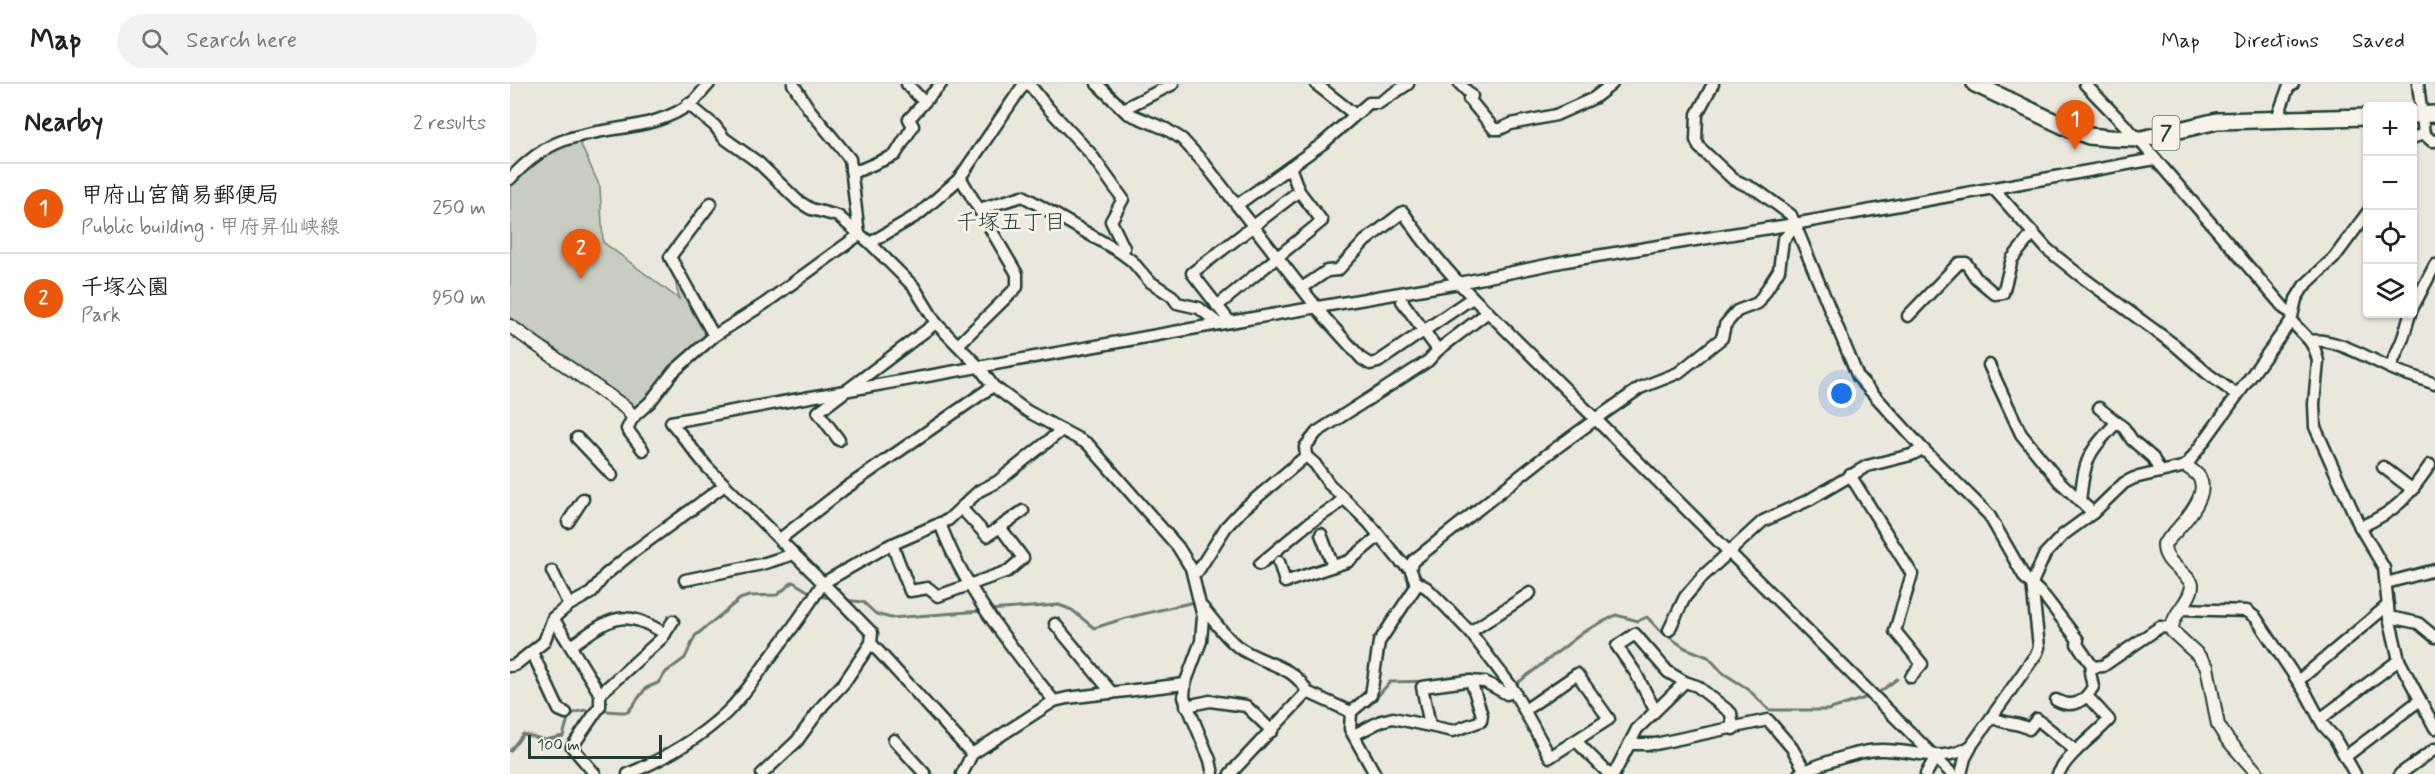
<!DOCTYPE html>
<meta charset="utf-8">
<style>
:root{--surface:#fff;--page:#f2f2f2;--text:#202124;--muted:#757577;--line:#e0e0e0;--accent:#ea580c}
body{margin:0;font-family:Mynerve,"Klee One",sans-serif;background:var(--page);color:var(--text)}
.controls{position:absolute;right:18px;top:18px;display:grid;overflow:hidden;border-radius:6px;box-shadow:0 2px 4px #0004}
.controls button{width:54px;height:54px;display:grid;place-items:center;padding:0;border:0;border-bottom:2px solid var(--line);background:var(--surface);color:var(--text);font:30px sans-serif}
.scale{position:absolute;left:18px;bottom:15px;width:134px;box-sizing:border-box;padding-left:6px;border:3px solid #1f3d34;border-top:0;font-size:16px;line-height:21px;white-space:nowrap;color:#1f3d34;-webkit-text-stroke:4px #f7f3e8;paint-order:stroke}
.you{position:absolute;left:1332px;top:310px;width:21px;height:21px;margin:-15px;border:4px solid #fff;border-radius:50%;background:#1a73e8;box-shadow:0 0 0 9px #1a73e833}
.badge{display:grid;place-items:center;width:39px;height:39px;border-radius:50%;background:var(--accent);color:#fff;font-size:20px;font-weight:700}
.pin{position:absolute;translate:-50% -50px;filter:drop-shadow(0 2px 3px #0008)}
.pin::after{content:'';position:absolute;top:32px;width:21px;height:18px;background:inherit;clip-path:polygon(0 0,100% 0,50% 100%)}
.list{margin:0;padding:0;list-style:none}
h2{display:flex;justify-content:space-between;align-items:center;height:78px;margin:0;padding:0 24px;font-size:26px}
h2 small{font-size:20px;font-weight:400;color:var(--muted)}
.list li{display:grid;grid-template-columns:39px 1fr auto;gap:18px;align-items:center;box-sizing:border-box;height:90px;padding:0 24px;border-top:2px solid var(--line)}
.list b{display:block;font-size:22px;white-space:nowrap}
.list p{margin:0;font-size:20px;white-space:nowrap;color:var(--muted)}
.list em{font-size:20px;font-style:normal;color:var(--muted)}
.icon{flex:none;width:33px;height:33px;fill:none;stroke:currentColor;stroke-width:2;stroke-linecap:round;stroke-linejoin:round}
.map{position:relative;flex:none;width:1925px;height:690px;overflow:hidden}
header{display:flex;align-items:center;gap:36px;box-sizing:border-box;height:84px;padding:0 30px;background:var(--surface);border-bottom:2px solid var(--line)}
header strong{font-size:28px}
nav{display:flex;gap:33px;margin-inline-start:auto;font-size:21px}
.search{width:420px;height:54px;background:var(--page);display:flex;align-items:center;gap:15px;box-sizing:border-box;padding:0 21px;border-radius:33px;color:var(--muted);font-size:22px}
main{display:flex}
aside{flex:1;background:var(--surface)}
.map>svg:first-child{display:block}
.green{fill:#c8ccc1;stroke:#74847a;stroke-width:1.5}
.lines{fill:none;stroke-linecap:round;stroke-linejoin:round}
.stream{stroke:#6a7c72;stroke-width:3}
.minor-casing{stroke:#1f3d34;stroke-width:15}
.tertiary-casing{stroke:#1f3d34;stroke-width:16}
.primary-casing{stroke:#1f3d34;stroke-width:20}
.minor{stroke:#f7f3e8;stroke-width:10}
.tertiary{stroke:#f7f3e8;stroke-width:12}
.primary{stroke:#f7f3e8;stroke-width:15}
.labels{text-anchor:middle;dominant-baseline:central;stroke-width:6;stroke-linejoin:round;paint-order:stroke}
.shield{fill:#f7f3e8;stroke:#60746a;stroke-width:1.5}
.shield-label{font-size:20px;font-weight:bold;fill:#1f3d34}
.neighbourhood-label{font-size:22px;fill:#1f3d34;stroke:#f7f3e8}
</style>
<header>
<strong>Map</strong>
<div class="search"><svg class="icon" aria-label="search" viewBox="0 0 24 24"><circle cx="10" cy="10" r="6"/><path d="M15 15l6 6"/></svg>Search here</div>
<nav><a>Map</a><a>Directions</a><a>Saved</a></nav>
</header>
<main>
<aside>
<h2>Nearby<small>2 results</small></h2>
<ul class="list">
<li><span class="badge">1</span><div><b>甲府山宮簡易郵便局</b><p>Public building · 甲府昇仙峡線</p></div><em>250 m</em></li>
<li><span class="badge">2</span><div><b>千塚公園</b><p>Park</p></div><em>950 m</em></li>
</ul>
</aside>
<div class="map">
<svg width="1925" height="690" viewBox="0 0 1925 690">
<rect width="100%" height="100%" fill="#eae8dd"/>
<filter id="ink" filterUnits="userSpaceOnUse"><feTurbulence type="fractalNoise" baseFrequency=".0167" numOctaves="2"/><feDisplacementMap in="SourceGraphic" scale="12" xChannelSelector="R" yChannelSelector="G"/><feConvolveMatrix kernelMatrix="1 2 1 2 8 2 1 2 1" color-interpolation-filters="sRGB"/></filter>
<g filter="url(#ink)">
<polygon class="green" points="67,52 90,103 93,158 169,215 160,173 204,252 140,318 116,324 0,242 0,95 6,89"/>
<g class="lines">
<g class="stream">
<polyline points="308,512 322,514"/>
<polyline points="334,516 353,518 366,530 381,534 472,527"/>
<polyline points="478,526 549,521 562,526 584,544 616,534 684,518"/>
<polyline points="725,567 745,578"/>
<polyline points="1005,601 1075,547 1106,531 1128,537 1137,533 1149,546 1175,564 1198,573 1213,589 1238,605 1259,626 1318,626 1361,612"/>
<polyline points="1367,610 1387,595"/>
<polyline points="851,626 860,621 880,598 923,597"/>
<path d="M0,667L13,650L35,656L53,652L59,631C79,621 97,629 118,628L136,604L148,599L156,588L175,574L185,552L230,515L239,512L267,511L283,498L301,509"/>
</g>
<g class="minor-casing">
<g id="minor">
<polyline points="283,0 299,25 340,75 349,151"/>
<polyline points="397,0 414,18"/>
<polyline points="519,0 538,24 580,69 613,115 601,137 614,164 610,168"/>
<polyline points="587,0 617,29 656,45 672,55 694,79 815,234 852,275 860,280 868,278 962,214"/>
<polyline points="806,0 844,30"/>
<polyline points="950,0 962,12 959,15 984,45 990,45 1001,40 1046,31 1084,14 1102,0"/>
<polyline points="1203,0 1187,30 1186,56 1189,63 1223,95 1248,107 1281,131 1348,293 1413,365 1479,431 1515,494 1535,513 1568,556 1567,560 1583,583 1593,582 1650,543 1661,544"/>
<polyline points="1575,0 1628,55 1775,225 1782,229"/>
<polyline points="1908,0 1914,50 1922,57 1925,57"/>
<polyline points="178,20 205,42 214,54 249,79 288,117 301,125 328,132 360,159 404,203 426,239 470,284 483,302 517,327 578,360 668,463 681,484 693,533 691,557 675,600 674,613 700,676 703,690"/>
<polyline points="613,25 663,0"/>
<polyline points="1766,37 1778,4 1783,0"/>
<polyline points="1902,54 1914,50"/>
<polyline points="341,86 350,86 385,71 403,42 399,35 431,0"/>
<path d="M0,95C14,80 33,64 52,57C95,41 146,48 184,17C189,12 194,5 199,0"/>
<polyline points="1483,104 1537,165 1568,190 1666,262 1698,290 1727,311"/>
<polyline points="201,119 160,173 204,252"/>
<polyline points="727,121 812,60 859,19 869,19 898,0"/>
<polyline points="469,125 513,112 610,168 622,177 639,197 662,212 667,219 689,224 709,240"/>
<polyline points="360,159 409,130 449,95 514,0"/>
<path d="M792,204L817,187L828,186L855,157L893,128C920,168 949,202 984,234L1442,690"/>
<polyline points="892,217 928,266"/>
<polyline points="707,222 812,137 789,107 780,83"/>
<polyline points="1902,225 1925,181"/>
<polyline points="1398,232 1449,179 1456,179 1466,194 1485,210 1493,209 1502,175 1523,149"/>
<polyline points="1781,237 1800,257 1805,266 1808,277 1804,320 1805,343 1850,443 1874,484 1879,533 1889,576 1925,644"/>
<polyline points="720,238 682,189 789,107"/>
<path d="M1800,257C1825,253 1861,276 1885,286C1898,291 1912,295 1925,300"/>
<polyline points="448,261 507,203 507,190 450,93"/>
<polyline points="1479,281 1511,350 1549,397 1583,429"/>
<polyline points="1880,284 1893,254 1900,230"/>
<polyline points="1589,324 1614,344 1622,356 1643,374 1650,388"/>
<polyline points="67,354 102,391"/>
<polyline points="329,356 308,328 426,239"/>
<polyline points="133,366 117,345 123,333 140,318 163,288 204,252 254,220 349,151"/>
<polyline points="796,372 805,380 819,400 859,439 890,477 900,484"/>
<polyline points="1873,383 1903,406"/>
<polyline points="1340,391 1402,490 1385,547 1412,580 1401,593"/>
<path d="M1570,417C1575,374 1577,370 1607,338"/>
<polyline points="452,425 477,452 513,427"/>
<polyline points="58,438 73,415"/>
<path d="M430,439C454,506 501,562 544,617"/>
<path d="M1850,443C1887,427 1897,414 1920,381"/>
<polyline points="811,450 823,482"/>
<polyline points="270,455 333,406 483,302"/>
<polyline points="382,460 400,507 418,504 428,512 498,487 513,474 490,443"/>
<polyline points="769,478 775,498 839,477 869,452"/>
<polyline points="750,480 798,440 824,423 834,414"/>
<polyline points="42,487 59,521"/>
<polyline points="683,490 688,487 716,443 731,427 796,372 795,363 807,348 918,277 928,266 978,228"/>
<polyline points="175,496 252,480 284,470"/>
<polyline points="905,497 917,504 938,525 960,548 1001,602 1040,673 1099,635 1067,590 1015,626"/>
<polyline points="1876,499 1925,486"/>
<path d="M692,523C703,535 714,552 727,562C750,580 784,580 797,608L720,690"/>
<polyline points="1671,525 1737,527 1746,534 1797,611 1813,641 1824,653 1845,690"/>
<polyline points="1879,533 1908,539 1925,553"/>
<polyline points="43,534 90,610 90,622 62,663 85,690"/>
<polyline points="545,540 602,609"/>
<polyline points="1159,546 1175,513 1193,492 1253,437 1299,416 1357,382 1401,371 1413,365"/>
<polyline points="960,548 1020,509"/>
<path d="M62,561C100,535 112,522 155,550"/>
<polyline points="22,568 49,626 56,629"/>
<polyline points="0,582 5,581 34,558 43,534 59,521 81,509 95,491 123,468 215,401"/>
<polyline points="1788,597 1878,521"/>
<polyline points="797,608 841,628 840,645 865,690"/>
<polyline points="90,610 152,554 163,537"/>
<path d="M1546,616C1563,625 1574,618 1583,603L1580,588L1583,583"/>
<polyline points="676,622 700,617 736,622 762,647"/>
<polyline points="1145,626 1125,588 1107,562 1125,550 1158,588 1175,598 1187,602 1221,629 1223,645"/>
<polyline points="841,628 861,611 869,558 905,504 905,497 900,484 903,477 1038,370 1086,335 1130,304 1168,289 1212,254 1215,241 1227,227 1248,219 1269,186 1273,156 1285,143"/>
<path d="M1482,633C1496,641 1508,638 1519,645L1527,635L1566,667"/>
<polyline points="1810,635 1889,576"/>
<polyline points="920,641 912,603 957,597 975,598 997,610 1005,608"/>
<polyline points="844,651 871,637 883,634 943,647 971,637 972,631 961,597"/>
<polyline points="384,656 415,690"/>
<polyline points="1066,657 1099,690"/>
<polyline points="1119,660 1145,660 1258,636 1282,664 1295,687"/>
<polyline points="462,670 361,559 362,549 313,499 376,463 438,436 469,407 487,398 552,346"/>
<polyline points="1835,673 1910,616"/>
<path d="M118,690C154,675 187,656 216,629C231,615 244,596 256,579C276,553 295,527 313,499L197,383L161,338L720,238L949,199L1056,177L1284,140L1645,75"/>
<polyline points="252,690 287,657 313,621 334,599 361,559"/>
<polyline points="452,690 462,670 544,617 557,614 675,600"/>
<polyline points="1104,690 1127,645 1175,598"/>
<path d="M1289,690C1306,681 1350,666 1370,666C1403,665 1432,681 1461,662L1527,569L1529,563L1522,499L1535,470L1553,451L1583,429L1614,399L1624,394L1676,382L1781,237L1786,215L1794,202L1824,174L1858,128"/>
<polyline points="1416,690 1425,674"/>
<polyline points="1451,690 1455,674 1461,663"/>
<path d="M1548,690C1560,668 1582,654 1599,636L1577,612"/>
<polyline points="1890,690 1925,665"/>
</g>
</g>
<g class="tertiary-casing">
<g id="tertiary">
<polyline points="0,242 116,324 123,333"/>
<path d="M1676,382C1681,386 1688,389 1690,395C1700,414 1666,447 1654,460C1653,479 1674,486 1682,500C1682,518 1661,529 1662,547L1687,570L1697,583L1708,641L1717,655L1748,690"/>
</g>
</g>
<g class="primary-casing">
<g id="primary">
<polyline points="1465,0 1560,45 1579,52 1599,54 1632,55 1707,37 1858,33"/>
<polyline points="1902,31 1925,30"/>
</g>
</g>
<use href="#minor" class="minor"/>
<use href="#tertiary" class="tertiary"/>
<use href="#primary" class="primary"/>
</g>
</g>
<g class="labels">
<rect class="shield" x="1642.5" y="32" width="27" height="34" rx="4.5"/>
<g class="shield-label">
<text x="1656" y="49">7</text>
</g>
<g class="neighbourhood-label">
<text x="501" y="139">千塚五丁目</text>
</g>
</g>
</svg>
<div class="controls">
<button>+</button>
<button>−</button>
<button><svg class="icon" aria-label="locate" viewBox="0 0 24 24"><circle cx="12" cy="12" r="6"/><path d="M12 2v4M12 18v4M2 12h4M18 12h4"/></svg></button>
<button><svg class="icon" aria-label="layers" viewBox="0 0 24 24"><path d="M12 4l9 5-9 5-9-5zM3 14l9 5 9-5"/></svg></button>
</div>
<div class="scale">100 m</div>
<div class="you"></div>
<div class="pin badge" style="left:1565px;top:66px">1</div>
<div class="pin badge" style="left:71px;top:195px">2</div>
</div>
</main>
